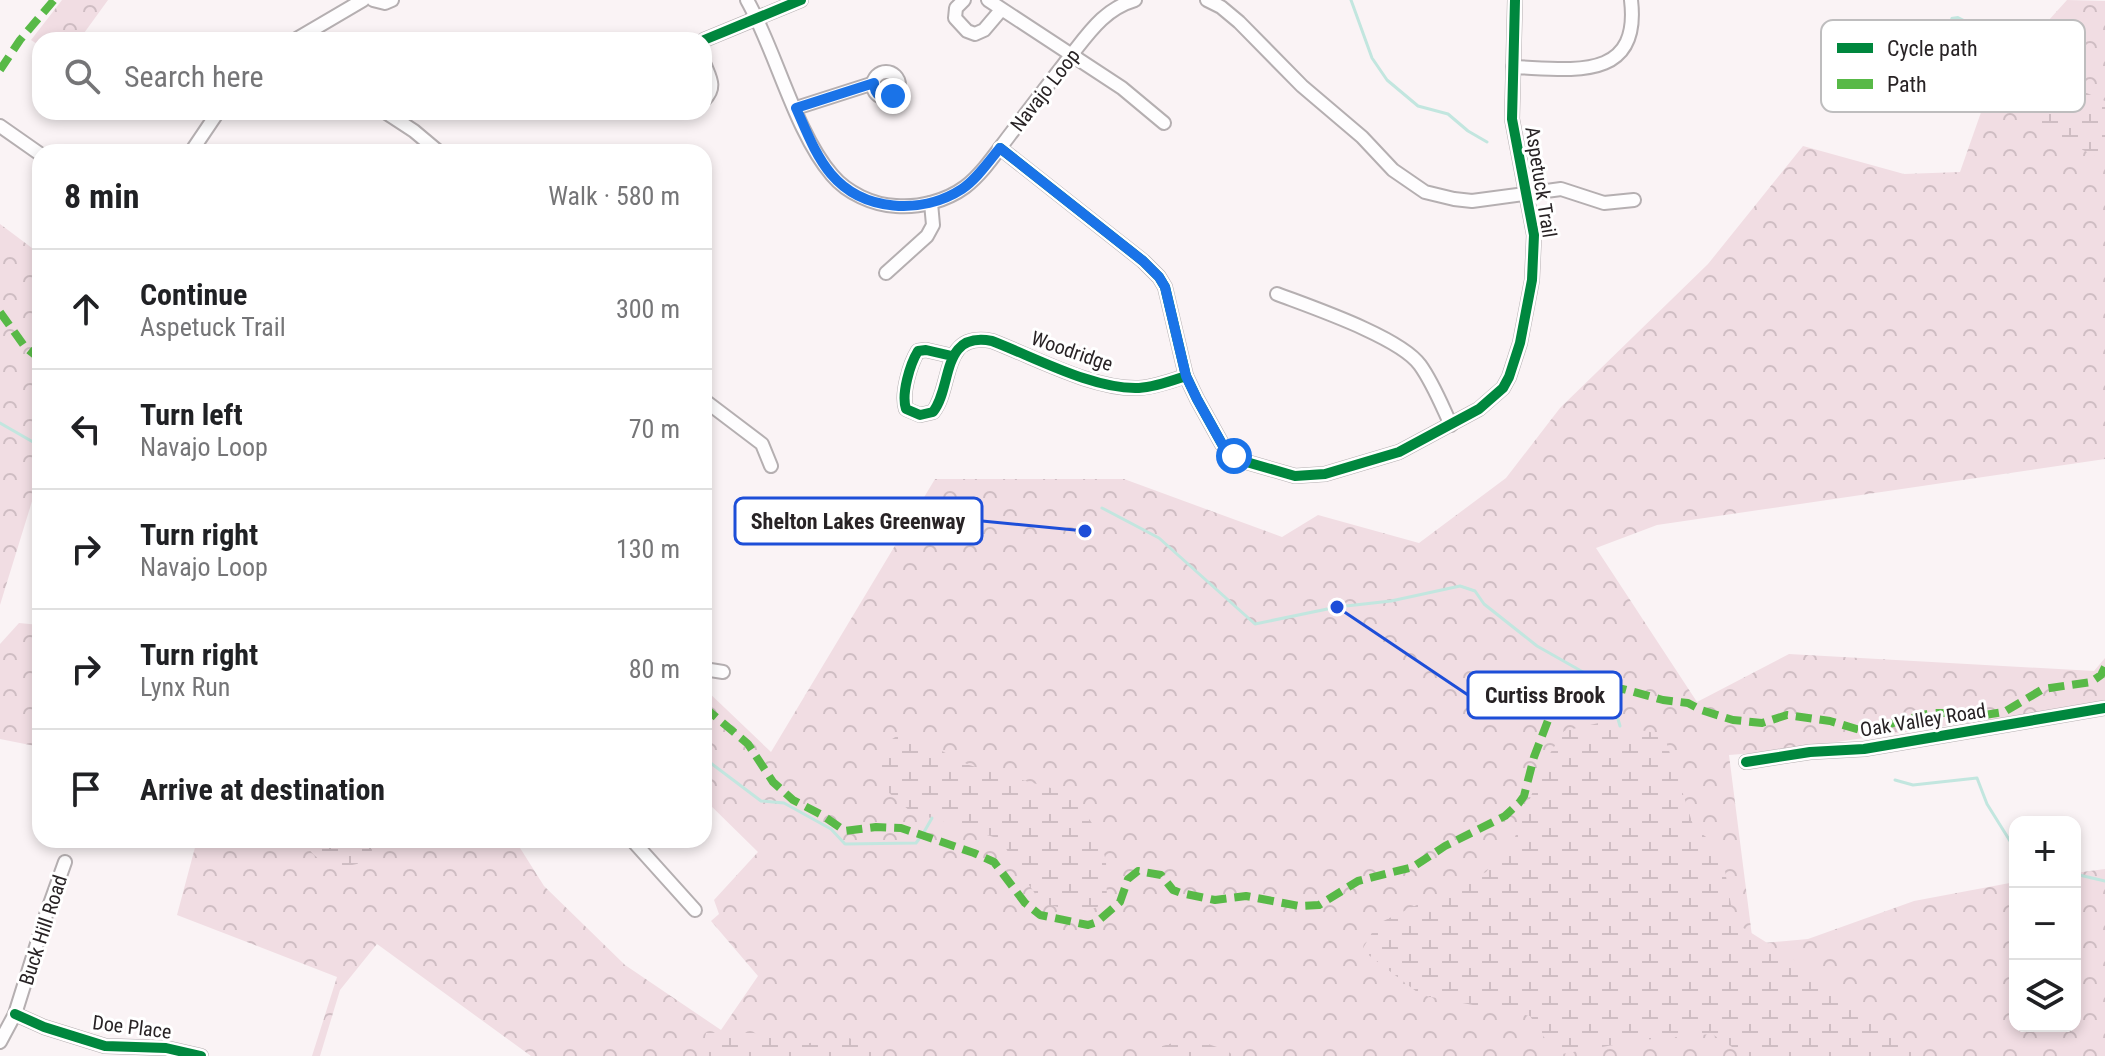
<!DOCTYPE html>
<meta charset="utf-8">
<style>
:root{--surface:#fff;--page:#f2f2f2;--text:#202124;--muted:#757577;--line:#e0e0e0}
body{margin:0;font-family:"Roboto Condensed",sans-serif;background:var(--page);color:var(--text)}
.controls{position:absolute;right:24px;bottom:24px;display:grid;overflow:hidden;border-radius:16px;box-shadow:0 4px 12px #0003}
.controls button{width:72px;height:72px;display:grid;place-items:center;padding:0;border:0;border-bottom:2px solid var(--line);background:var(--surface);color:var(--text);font:40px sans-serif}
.stop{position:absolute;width:24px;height:24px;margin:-18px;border:6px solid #1a73e8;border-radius:50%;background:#fff}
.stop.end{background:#1a73e8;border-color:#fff;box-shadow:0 2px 8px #0008}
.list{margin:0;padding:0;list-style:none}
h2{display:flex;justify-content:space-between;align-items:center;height:104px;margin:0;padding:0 32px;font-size:34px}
h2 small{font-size:26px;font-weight:400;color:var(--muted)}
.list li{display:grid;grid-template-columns:52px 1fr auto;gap:24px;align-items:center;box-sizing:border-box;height:120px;padding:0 32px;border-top:2px solid var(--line)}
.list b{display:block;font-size:30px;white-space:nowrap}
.list p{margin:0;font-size:26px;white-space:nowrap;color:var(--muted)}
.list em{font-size:26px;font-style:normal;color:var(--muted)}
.icon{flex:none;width:44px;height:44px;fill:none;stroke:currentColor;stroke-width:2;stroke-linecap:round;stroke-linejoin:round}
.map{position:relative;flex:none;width:2105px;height:1056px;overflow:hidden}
.search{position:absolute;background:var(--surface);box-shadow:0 4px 12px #0003;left:32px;top:32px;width:680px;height:88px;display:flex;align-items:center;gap:20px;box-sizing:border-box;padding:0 28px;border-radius:24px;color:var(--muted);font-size:30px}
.panel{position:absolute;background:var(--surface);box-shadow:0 4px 12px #0003;left:32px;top:144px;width:680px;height:704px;border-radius:24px}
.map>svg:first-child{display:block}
.forest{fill:url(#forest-crowns)}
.wetland{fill:url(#wetland-marsh)}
.water{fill:url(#water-rules)}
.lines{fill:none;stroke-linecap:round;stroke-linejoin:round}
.stream{stroke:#c2e6df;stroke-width:3}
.minor-casing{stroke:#b5afb1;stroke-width:16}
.minor{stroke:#fefdfe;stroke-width:12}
.quiet{stroke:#58b947;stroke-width:8;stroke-dasharray:16 8;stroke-linecap:butt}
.cycleway-casing{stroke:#fff;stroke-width:15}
.cycleway{stroke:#00873e;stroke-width:10}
.route{stroke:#1a73e8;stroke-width:10}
.labels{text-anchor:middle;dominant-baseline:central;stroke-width:6;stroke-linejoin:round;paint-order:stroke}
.street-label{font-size:20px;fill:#282325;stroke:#fff}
.key{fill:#fff;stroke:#bebdbe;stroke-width:2}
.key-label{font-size:22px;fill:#282325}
.leader{fill:none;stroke:#1d4ed8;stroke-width:3}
.callout-dot{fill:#1d4ed8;stroke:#fff;stroke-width:3}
.callout{fill:#fff;stroke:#1d4ed8;stroke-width:3}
.callout-label{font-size:22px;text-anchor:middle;font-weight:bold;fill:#282325}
</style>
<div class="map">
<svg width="2105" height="1056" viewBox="0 0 2105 1056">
<defs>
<pattern id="forest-crowns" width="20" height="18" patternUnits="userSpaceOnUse" patternTransform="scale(2)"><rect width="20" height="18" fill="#f1dde3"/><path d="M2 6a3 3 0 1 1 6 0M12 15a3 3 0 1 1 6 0" fill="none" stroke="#cfbdc3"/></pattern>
<pattern id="wetland-marsh" width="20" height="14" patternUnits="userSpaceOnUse" patternTransform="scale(2)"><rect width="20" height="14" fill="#f1dde3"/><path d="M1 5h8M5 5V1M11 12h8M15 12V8" fill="none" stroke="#cfbdc3"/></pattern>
<pattern id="water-rules" width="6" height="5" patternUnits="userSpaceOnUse" patternTransform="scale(2)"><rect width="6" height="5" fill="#c2e6df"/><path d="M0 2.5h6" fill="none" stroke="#a7c5bf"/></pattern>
</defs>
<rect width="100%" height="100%" fill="#faf3f5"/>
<g class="forest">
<polygon points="62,0 108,0 79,40 40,40 40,46 31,40"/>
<polygon points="2067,0 2105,1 2105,459 1657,525 1596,548 1697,702 1789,654 2094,671 2105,658 2105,703 1767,752 1729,755 1753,944 1808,939 1914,901 2015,882 2015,1026 2075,1026 2075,873 2105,869 2105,1056 531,1056 377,944 340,990 320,1056 312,1056 337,977 177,915 197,840 515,840 544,886 625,965 721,1030 758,976 711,921 719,914 714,900 758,852 704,799 704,688 771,752 935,479 1124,479 1282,537 1318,515 1419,543 1506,478 1560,408 1708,264 1803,146 1904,174 1960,172 1991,84"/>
<polygon points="0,224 40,254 40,501 33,498 0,605"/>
<polygon points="19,623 40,625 40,747 0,739 0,644"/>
</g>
<g class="wetland">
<polygon points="2041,83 2080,90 2105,101 2105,161 2037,127 2014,110 2027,89"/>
<polygon points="1603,722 1664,735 1694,828 1721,848 1734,922 1823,978 1923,1056 1746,1056 1712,1034 1642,1040 1556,1055 1530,1016 1421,995 1362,950 1377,924 1486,872 1515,837 1544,763 1564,731"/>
<path d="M905,732L969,765L1072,794L1098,832L1106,861L1107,903L1082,913L1042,903L1026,881L1000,839L911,812L880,785C878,754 875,746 905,732Z"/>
<path d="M300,840H368L372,850L370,858C352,869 330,869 314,855C309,850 306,844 300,840Z"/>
<polygon points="706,1033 754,1033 802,1044 849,1038 876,1049 881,1056 701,1056"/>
<polygon points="1190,1038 1226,1050 1234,1056 1156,1056 1159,1047"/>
</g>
<polygon class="water" points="1958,16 1984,29 1977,46 1967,55 1947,52 1941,48 1941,40 1951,17"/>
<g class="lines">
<g class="stream">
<polyline points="1351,0 1372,58 1387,80 1418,106 1448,114 1468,131 1487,142"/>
<polyline points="0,423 40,446"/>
<polyline points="1102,508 1159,538 1255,624 1337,607 1391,601 1460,586 1475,591 1484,604 1537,646 1590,676 1598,685"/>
<polyline points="1604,695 1616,712 1620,726"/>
<polyline points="704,758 761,801 784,803 831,829 845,844 916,843 919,839"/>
<polyline points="1895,780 1913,785 1977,778 1987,804 2015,849"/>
<polyline points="924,832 932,818"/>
<polyline points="2075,874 2105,881"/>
</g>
<g class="minor-casing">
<g id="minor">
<polyline points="373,0 385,3 392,0"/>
<path d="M747,0C776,51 795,132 832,175C847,193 873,205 896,206C919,208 946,201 965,187C982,174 996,153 1009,136C1031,107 1053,78 1076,49C1093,27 1108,8 1135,0"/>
<polyline points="964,0 956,8 955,18 967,31 975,34 984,30 1001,10"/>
<polyline points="988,0 1122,88 1164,123"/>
<polyline points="1207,0 1221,7 1239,22 1302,86 1362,137 1393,170 1425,192 1454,199 1472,201 1561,189 1604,203 1634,200"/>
<polyline points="295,40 363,0"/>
<polyline points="704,40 801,0"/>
<path d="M704,63C710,78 717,87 704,100"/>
<path d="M1513,67C1570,69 1641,83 1631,0"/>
<circle cx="886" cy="85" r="13"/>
<polyline points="796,108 874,83"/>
<polyline points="385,112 414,131 439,152"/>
<polyline points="683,112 685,112"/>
<polyline points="0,126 40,154"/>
<polyline points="1000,148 1143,261 1159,277 1165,287 1186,376 1197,399 1222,444 1243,461 1295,476 1325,474 1399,452 1479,409 1503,388 1509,377 1520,343 1532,280 1534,235 1512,119 1515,0"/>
<polyline points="191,152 218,112"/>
<polyline points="886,273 927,236 933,225 931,203"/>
<path d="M1277,294C1311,307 1400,337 1420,365C1433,383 1442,406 1451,425"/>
<path d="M952,356L926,350L918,351C910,364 901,394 906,409L920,415L933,412C953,387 940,331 992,341C1034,357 1094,390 1139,388C1155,387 1171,381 1186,376"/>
<polyline points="704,400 762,444 771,466"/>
<polyline points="704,669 723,672"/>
<polyline points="1746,762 1810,752 1864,749 2105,708"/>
<polyline points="632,840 695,910"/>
<polyline points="15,1014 44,1027 105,1046 166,1048 201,1056"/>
<polyline points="0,1042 15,1014 46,915 65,862"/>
</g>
</g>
<use href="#minor" class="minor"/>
<g class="quiet">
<polyline points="0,70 20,40 54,0"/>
<polyline points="0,312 25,347 40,359"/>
<polyline points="704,707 748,744 773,782 793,800 822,815 845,831 876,827 901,828 974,853 994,862 1025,903 1040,915 1088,925 1097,922 1120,902 1128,879 1138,871 1161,875 1173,890 1181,893 1215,900 1246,896 1299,906 1319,905 1358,881 1413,867 1445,846 1505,816 1519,803 1524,796 1534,757 1555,702 1567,691 1623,689 1663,700 1688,703 1701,710 1733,720 1762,723 1787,715 1830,721 1863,731 1931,713 1954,713 1972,717 2004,712 2043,689 2091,682 2101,675 2105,667"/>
</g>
<g class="cycleway-casing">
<g id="cycleway">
<polyline points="704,40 801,0"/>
<polyline points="1000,148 1143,261 1159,277 1165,287 1186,376 1197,399 1222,444 1243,461 1295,476 1325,474 1399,452 1479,409 1503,388 1509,377 1520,343 1532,280 1534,235 1512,119 1515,0"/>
<path d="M952,356L926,350L918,351C910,364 901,394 906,409L920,415L933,412C953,387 940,331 992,341C1034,357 1094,390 1139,388C1155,387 1171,381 1186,376"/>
<polyline points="1746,762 1810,752 1864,749 2105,708"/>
<polyline points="15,1014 44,1027 105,1046 166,1048 201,1056"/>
</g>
</g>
<use href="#cycleway" class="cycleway"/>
</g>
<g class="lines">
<path class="route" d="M893,96C883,101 874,95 874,83L796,108C806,130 815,155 831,174C863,212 922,215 962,189C977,179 988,162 1000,148L1143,261L1159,277L1165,287L1186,376L1197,399L1222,444L1234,456"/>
</g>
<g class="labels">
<g class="street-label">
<text transform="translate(1045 90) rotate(-52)">Navajo Loop</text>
<text transform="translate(1541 182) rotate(81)">Aspetuck Trail</text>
<text transform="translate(1072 351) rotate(19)">Woodridge</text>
<text transform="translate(1923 720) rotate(-9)">Oak Valley Road</text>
<text transform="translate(43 930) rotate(-72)">Buck Hill Road</text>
<text transform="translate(132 1027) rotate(7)">Doe Place</text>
</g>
</g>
<rect x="1821" y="20" width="264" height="92" rx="12" class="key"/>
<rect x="1837" y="43" width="36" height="10" fill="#00873e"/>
<rect x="1837" y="79" width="36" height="10" fill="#58b947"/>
<g class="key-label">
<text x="1887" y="56">Cycle path</text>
<text x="1887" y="92">Path</text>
</g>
<path class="leader" d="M1085 531L982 521M1337 607L1468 695"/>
<g class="callout-dot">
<circle cx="1085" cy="531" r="8"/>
<circle cx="1337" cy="607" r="8"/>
</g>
<g class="callout">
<rect x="735" y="498" width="247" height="46" rx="8"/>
<rect x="1468" y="672" width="153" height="46" rx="8"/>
</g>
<g class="callout-label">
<text x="858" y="529">Shelton Lakes Greenway</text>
<text x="1545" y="703">Curtiss Brook</text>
</g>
</svg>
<div class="controls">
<button>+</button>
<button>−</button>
<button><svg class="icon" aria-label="layers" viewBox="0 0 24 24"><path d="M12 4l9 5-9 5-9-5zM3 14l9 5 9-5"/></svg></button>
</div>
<div class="stop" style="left:1234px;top:456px"></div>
<div class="stop end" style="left:893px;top:96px"></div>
<div class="search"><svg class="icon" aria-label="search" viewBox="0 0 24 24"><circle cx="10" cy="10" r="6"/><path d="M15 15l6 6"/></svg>Search here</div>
<section class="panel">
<h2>8 min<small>Walk · 580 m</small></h2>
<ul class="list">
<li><svg class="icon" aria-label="ahead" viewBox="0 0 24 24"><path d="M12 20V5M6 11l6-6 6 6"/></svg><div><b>Continue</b><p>Aspetuck Trail</p></div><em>300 m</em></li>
<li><svg class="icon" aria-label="left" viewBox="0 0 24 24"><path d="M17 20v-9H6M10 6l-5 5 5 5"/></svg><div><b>Turn left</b><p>Navajo Loop</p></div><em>70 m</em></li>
<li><svg class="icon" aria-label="right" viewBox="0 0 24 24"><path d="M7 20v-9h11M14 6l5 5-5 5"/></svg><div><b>Turn right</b><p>Navajo Loop</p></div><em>130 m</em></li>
<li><svg class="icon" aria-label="right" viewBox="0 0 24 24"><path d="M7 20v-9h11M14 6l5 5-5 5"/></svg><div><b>Turn right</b><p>Lynx Run</p></div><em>80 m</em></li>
<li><svg class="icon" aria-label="arrive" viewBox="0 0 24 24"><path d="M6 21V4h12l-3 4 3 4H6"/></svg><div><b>Arrive at destination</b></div></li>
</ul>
</section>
</div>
